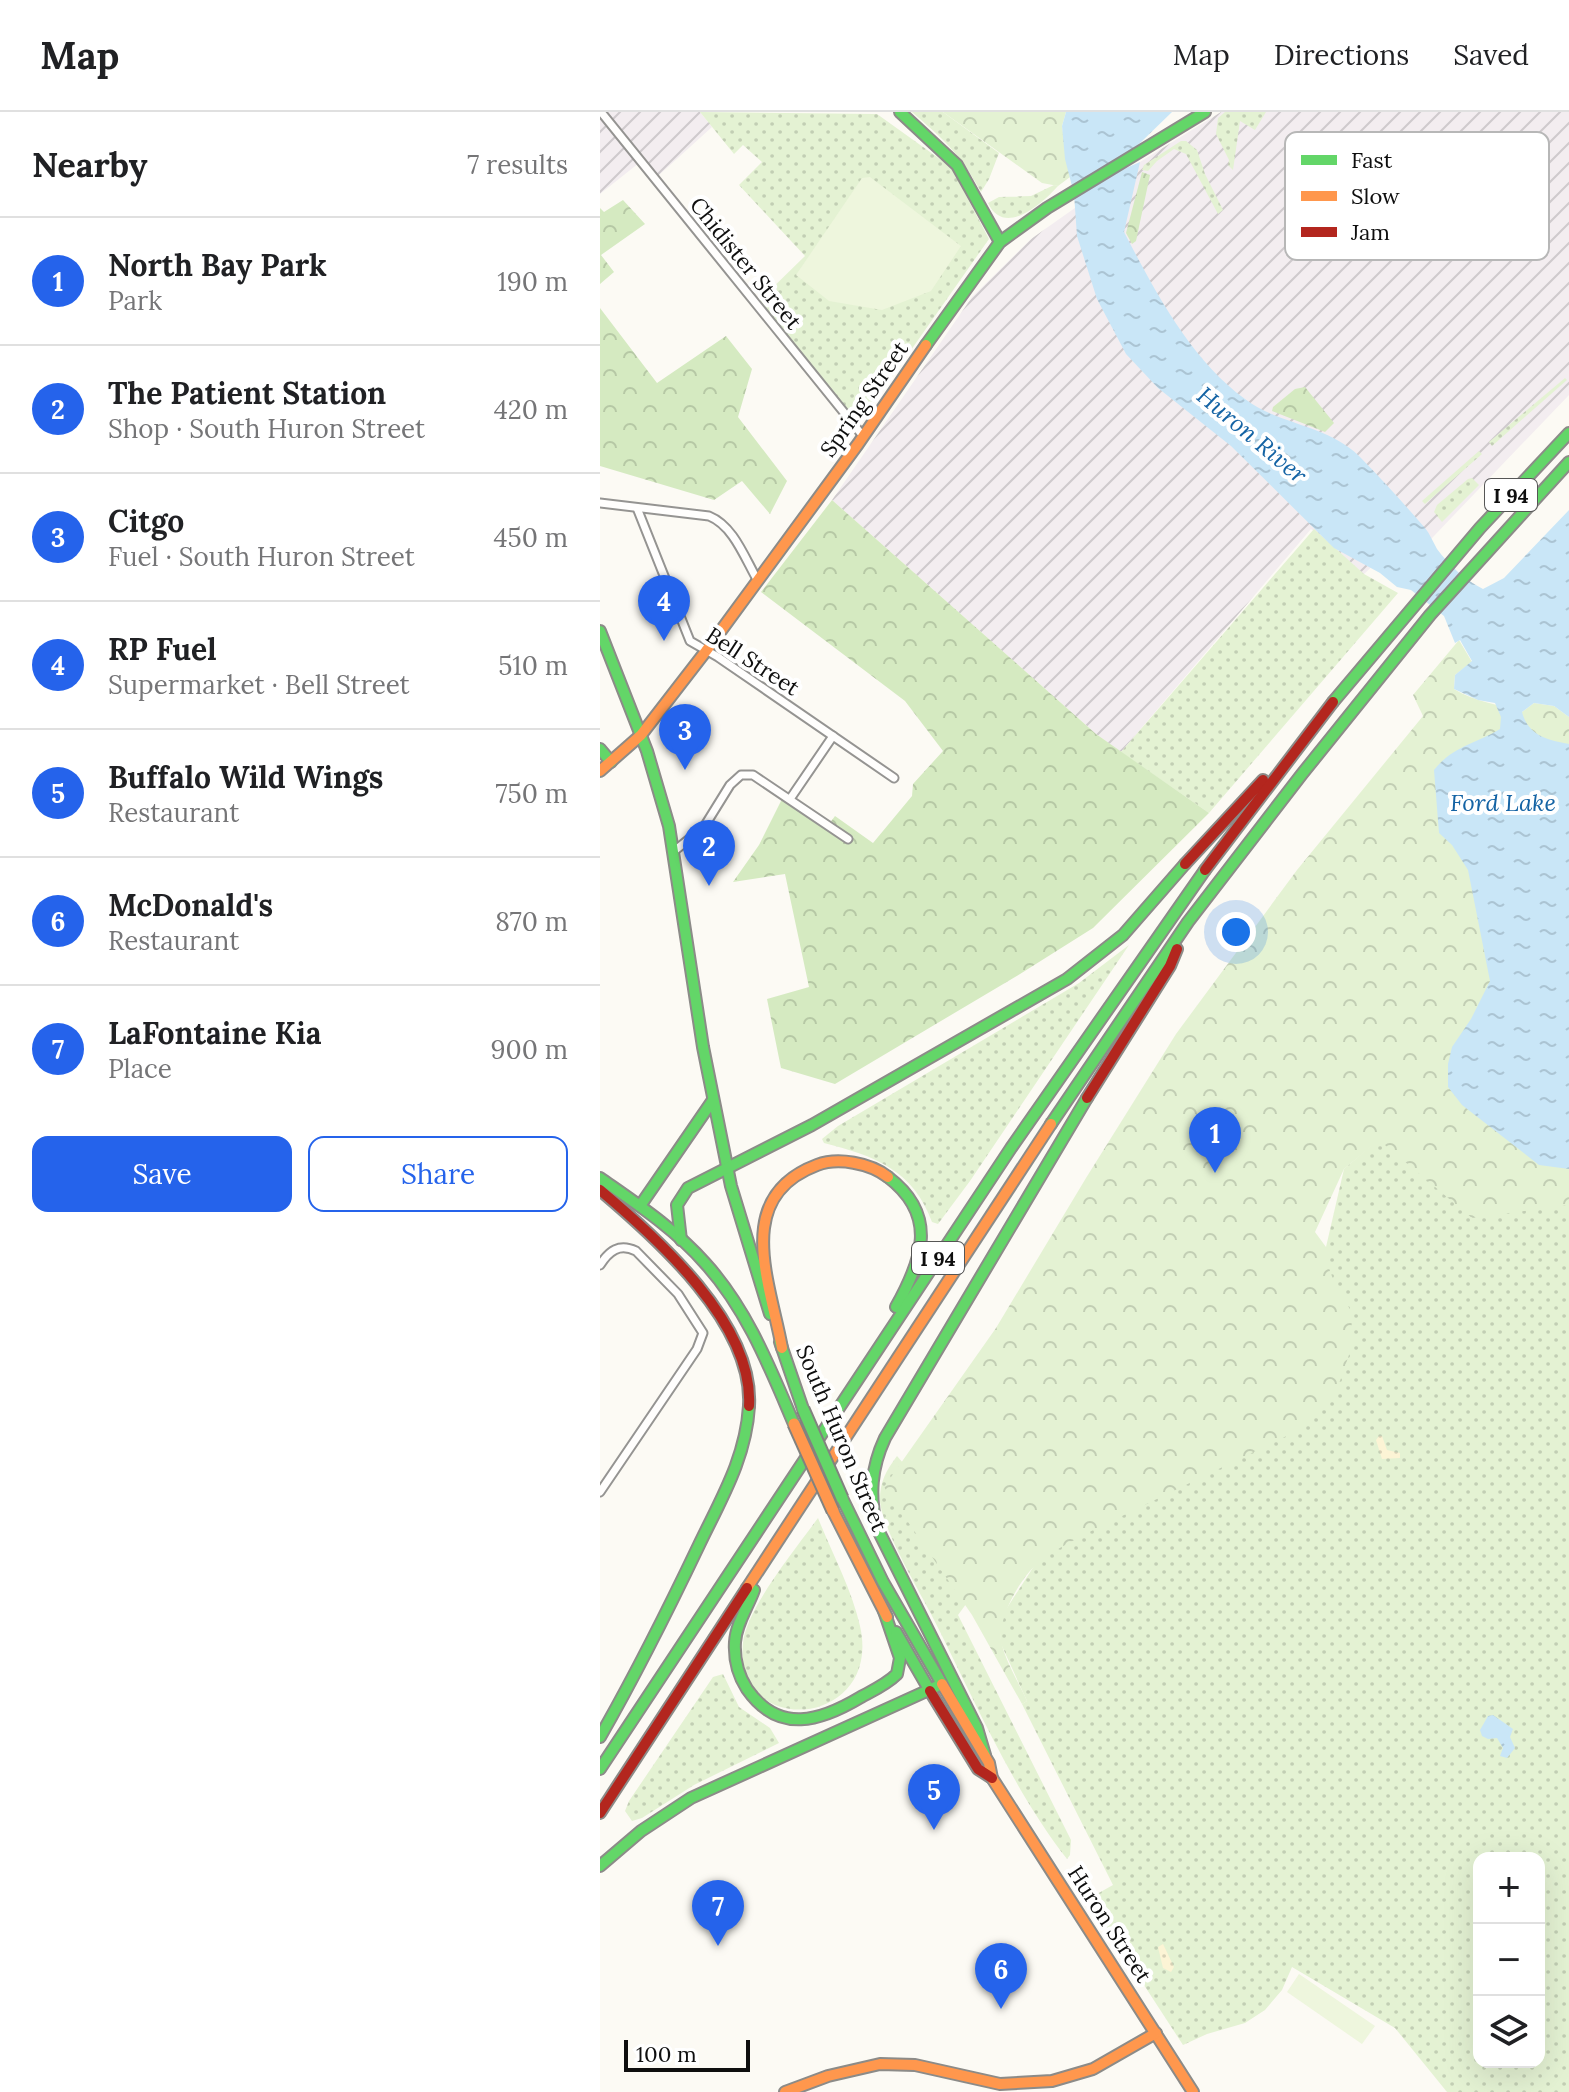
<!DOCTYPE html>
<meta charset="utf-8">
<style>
:root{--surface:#fff;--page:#f6f6f6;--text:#202124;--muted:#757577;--line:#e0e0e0;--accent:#2563eb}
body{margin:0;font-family:Lora,serif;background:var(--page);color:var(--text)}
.controls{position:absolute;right:24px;bottom:24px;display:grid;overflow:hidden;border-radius:16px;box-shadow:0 8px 32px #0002}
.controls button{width:72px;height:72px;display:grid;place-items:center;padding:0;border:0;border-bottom:2px solid var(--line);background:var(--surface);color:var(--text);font:40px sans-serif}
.scale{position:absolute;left:24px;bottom:20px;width:126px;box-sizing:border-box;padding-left:8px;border:4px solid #0e0e0e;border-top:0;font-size:22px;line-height:28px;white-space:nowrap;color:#0e0e0e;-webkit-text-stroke:6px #fff;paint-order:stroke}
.you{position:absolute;left:636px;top:820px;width:28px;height:28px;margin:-20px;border:6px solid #fff;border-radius:50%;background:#1a73e8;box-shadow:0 0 0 12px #1a73e833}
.badge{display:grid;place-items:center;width:52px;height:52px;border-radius:50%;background:var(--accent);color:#fff;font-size:26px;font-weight:700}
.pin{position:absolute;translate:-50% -66px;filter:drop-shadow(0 2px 4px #0008)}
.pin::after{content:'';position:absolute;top:42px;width:28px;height:24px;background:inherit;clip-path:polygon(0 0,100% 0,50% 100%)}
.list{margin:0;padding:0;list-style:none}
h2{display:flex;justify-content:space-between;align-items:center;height:104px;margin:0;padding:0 32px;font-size:34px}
h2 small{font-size:26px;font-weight:400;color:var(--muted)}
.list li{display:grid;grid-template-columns:52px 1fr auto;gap:24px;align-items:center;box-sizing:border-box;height:128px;padding:0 32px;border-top:2px solid var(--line)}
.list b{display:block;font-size:30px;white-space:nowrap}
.list p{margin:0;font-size:26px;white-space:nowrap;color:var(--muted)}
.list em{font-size:26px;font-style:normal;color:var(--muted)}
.actions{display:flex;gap:16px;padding:24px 32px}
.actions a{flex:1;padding:18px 0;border:2px solid var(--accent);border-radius:16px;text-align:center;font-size:28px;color:var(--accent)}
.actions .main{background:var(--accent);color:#fff}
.icon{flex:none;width:44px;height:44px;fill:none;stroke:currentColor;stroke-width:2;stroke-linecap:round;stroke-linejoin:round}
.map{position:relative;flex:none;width:969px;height:1980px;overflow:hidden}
header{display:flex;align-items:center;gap:48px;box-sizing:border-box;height:112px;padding:0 40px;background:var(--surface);border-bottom:2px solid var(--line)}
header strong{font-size:38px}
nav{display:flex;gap:44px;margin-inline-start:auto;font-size:28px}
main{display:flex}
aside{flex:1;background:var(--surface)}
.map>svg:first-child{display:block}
.industrial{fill:url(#industrial-furrows)}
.grass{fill:url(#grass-dots);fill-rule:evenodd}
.forest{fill:url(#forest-crowns)}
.sand{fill:url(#sand-dots)}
.park{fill:url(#park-crowns)}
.pitch{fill:#eef6dd}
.water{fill:url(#water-ripples)}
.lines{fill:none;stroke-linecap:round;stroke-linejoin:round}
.street-casing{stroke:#959492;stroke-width:11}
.fast-casing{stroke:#8c8b88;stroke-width:14}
.slow-casing{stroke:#8c8b88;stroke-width:14}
.jam-casing{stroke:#8c8b88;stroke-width:14}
.street{stroke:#fffefd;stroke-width:7}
.fast{stroke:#63d668;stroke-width:10}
.slow{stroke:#ff974d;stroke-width:10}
.jam{stroke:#b3261e;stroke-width:10}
.fast-bridge-casing{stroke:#82827f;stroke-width:15;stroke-linecap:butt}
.slow-bridge-casing{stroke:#82827f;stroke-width:15;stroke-linecap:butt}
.fast-bridge{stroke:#63d668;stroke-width:11}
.slow-bridge{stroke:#ff974d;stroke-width:11}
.labels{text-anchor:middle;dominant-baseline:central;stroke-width:8;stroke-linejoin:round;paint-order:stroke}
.shield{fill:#fff;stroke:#565656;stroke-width:2}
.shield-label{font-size:20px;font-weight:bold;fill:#0e0e0e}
.street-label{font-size:22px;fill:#0e0e0e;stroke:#fff}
.water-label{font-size:24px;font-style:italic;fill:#1463a4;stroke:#fff}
.key{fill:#fff;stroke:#b7b7b7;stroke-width:2}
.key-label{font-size:22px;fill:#0e0e0e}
</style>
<header>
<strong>Map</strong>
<nav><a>Map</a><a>Directions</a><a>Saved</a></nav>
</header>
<main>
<aside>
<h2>Nearby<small>7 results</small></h2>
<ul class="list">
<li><span class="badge">1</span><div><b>North Bay Park</b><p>Park</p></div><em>190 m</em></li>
<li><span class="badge">2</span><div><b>The Patient Station</b><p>Shop · South Huron Street</p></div><em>420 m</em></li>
<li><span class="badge">3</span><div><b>Citgo</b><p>Fuel · South Huron Street</p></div><em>450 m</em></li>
<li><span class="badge">4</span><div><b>RP Fuel</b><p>Supermarket · Bell Street</p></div><em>510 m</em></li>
<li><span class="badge">5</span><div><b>Buffalo Wild Wings</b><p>Restaurant</p></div><em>750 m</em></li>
<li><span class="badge">6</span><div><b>McDonald's</b><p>Restaurant</p></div><em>870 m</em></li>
<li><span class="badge">7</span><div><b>LaFontaine Kia</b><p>Place</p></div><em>900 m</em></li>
</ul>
<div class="actions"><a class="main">Save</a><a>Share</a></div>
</aside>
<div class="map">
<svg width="969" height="1980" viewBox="0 0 969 1980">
<defs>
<pattern id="industrial-furrows" width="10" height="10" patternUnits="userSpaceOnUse" patternTransform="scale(2)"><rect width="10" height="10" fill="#f3edf0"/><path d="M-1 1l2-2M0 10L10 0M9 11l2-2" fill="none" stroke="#cfcacd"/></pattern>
<pattern id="grass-dots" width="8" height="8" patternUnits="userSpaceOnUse" patternTransform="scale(2)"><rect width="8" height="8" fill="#e4f2d3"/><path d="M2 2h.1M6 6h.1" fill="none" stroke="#c2ceb4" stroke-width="1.8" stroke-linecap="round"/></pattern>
<pattern id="forest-crowns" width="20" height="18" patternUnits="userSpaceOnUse" patternTransform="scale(2)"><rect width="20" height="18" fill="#d5eac1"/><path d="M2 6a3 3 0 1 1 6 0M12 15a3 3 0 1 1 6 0" fill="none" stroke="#b6c8a5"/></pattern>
<pattern id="sand-dots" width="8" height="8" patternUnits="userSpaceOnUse" patternTransform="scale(2)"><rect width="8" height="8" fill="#fcf4d5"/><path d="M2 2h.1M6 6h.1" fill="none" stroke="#d7d0b6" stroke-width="1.8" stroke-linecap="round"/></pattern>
<pattern id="park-crowns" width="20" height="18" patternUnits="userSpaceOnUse" patternTransform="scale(2)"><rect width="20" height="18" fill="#e4f2d3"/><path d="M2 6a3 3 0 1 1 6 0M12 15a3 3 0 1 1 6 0" fill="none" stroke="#c2ceb4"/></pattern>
<pattern id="water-ripples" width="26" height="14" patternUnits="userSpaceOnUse" patternTransform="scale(2)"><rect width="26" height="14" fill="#c9e6f7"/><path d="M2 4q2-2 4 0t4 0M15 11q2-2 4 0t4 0" fill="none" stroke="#abc4d3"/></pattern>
</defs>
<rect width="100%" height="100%" fill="#fcfaf4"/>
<g class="industrial">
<polygon points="0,0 100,0 112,15 58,64 44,47 0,82"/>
<polygon points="621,0 969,0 969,283 831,427 794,434 764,462 711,417 521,640 496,622 232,388 372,185 431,127 540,50"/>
</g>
<g class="grass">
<polygon points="100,0 277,2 351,55 389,127 264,305 252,304 159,189 205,144 139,73 162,50 143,33 134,42"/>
<path d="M312,0H343L399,41L389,67L381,80C359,40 345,29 312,0Z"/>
<polygon points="625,0 666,0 655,18 640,9 633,58 628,53 629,48 616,22 618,6"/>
<polygon points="581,29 586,29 597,38 605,62 623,98 618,102 586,42 574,37 557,49 548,59 542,58 544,53"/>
<path d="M454,73L458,74C441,93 404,125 388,91L399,85L431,84Z"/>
<polygon points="965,266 967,268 892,334 889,330"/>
<polygon points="879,339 882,342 825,392 822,389"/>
<polygon points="872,366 879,373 842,410 834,400 837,393 868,367"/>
<polygon points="714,417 764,462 798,481 609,701 521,640"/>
<path d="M529,833L370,1069L338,1112L332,1110C313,1058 275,1044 224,1031L222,1027L238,1014L479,871Z"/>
<path d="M779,1027L969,1093V1980H847L795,1916L692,1855L682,1878L665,1898L645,1911L607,1922L583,1933L488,1787L513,1773L422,1592L427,1589L401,1532L400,1515L405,1499L434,1454V1400L358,1503L471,1728L470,1743L467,1747C410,1674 372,1582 330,1500C317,1475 281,1414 280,1388C280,1369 286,1359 297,1344L311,1360L726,1135L744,1057ZM879,1746H939V1950H879Z"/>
<path d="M218,1406C232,1441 252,1478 260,1514C283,1615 134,1629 143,1531C146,1497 197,1435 218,1406Z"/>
<polygon points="123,1562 139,1595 170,1616 179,1631 94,1673 42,1706 32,1709 25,1699 29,1689 113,1565"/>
</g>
<g class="forest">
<polygon points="542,60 550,63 536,129 532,132 526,121"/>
<polygon points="23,88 45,112 1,143 14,160 0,172 0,96 4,100"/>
<polygon points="0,196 57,271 126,224 152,257 138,305 187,369 170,402 142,369 114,388 0,354"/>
<polygon points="705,275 734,311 725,320 672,299 673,295 695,277"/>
<polygon points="232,388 496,622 609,701 493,816 420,862 235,972 181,956 167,887 209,875 185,762 133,770 159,733 182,687 226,716 235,704 273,731 312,684 313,672 343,639 305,589 161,480"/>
</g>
<g class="sand">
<polygon points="779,1324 782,1324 787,1338 800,1341 800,1346 782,1347 776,1328"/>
<polygon points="563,1832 574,1855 571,1860 563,1856 558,1835"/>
</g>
<g class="park">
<polygon points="343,0 466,0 462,14 470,65 458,74 442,71"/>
<path d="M859,528L872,550L855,563L854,577C875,590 899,592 922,600L934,591L954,594L969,605V1093L872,1106L779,1028L744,1057L715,1120L726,1135L727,1151L733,1167L752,1201L751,1237L740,1269L722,1295L699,1318L485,1422C469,1431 452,1439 438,1451C420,1466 395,1510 402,1533C407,1552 419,1571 427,1589L422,1592L372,1503L284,1375L396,1216L486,1066L576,922L697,758L823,604L813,583Z"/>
</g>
<g class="pitch">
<polygon points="270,65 361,134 331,179 282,198 229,189 196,163 262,66"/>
<polygon points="699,1862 775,1914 762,1932 687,1880"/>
</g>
<g class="water">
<path d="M466,0H572L505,65L540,50L524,120C555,179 590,247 645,287C679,313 727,313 759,344C782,367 804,392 825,416C830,422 833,430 837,437C849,453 865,468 883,477L904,466L969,398V605L954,594L934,591L922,600C928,623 947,628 969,632V1057L939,1053L862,993L848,975V952L852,935L871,907L890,869L868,758L852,733L839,721L834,658C853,634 875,632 900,617L901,605L895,591L878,588L854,577L855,563L872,549L860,528L855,531L844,504L811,478L797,475L780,461L734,436L631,334L558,276L526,242L497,187L477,124L474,82L465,47L462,14Z"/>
<polygon points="893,1603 913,1617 910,1625 915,1636 907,1646 900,1644 903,1636 897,1626 888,1627 882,1624 880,1618 888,1604"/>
</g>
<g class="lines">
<g class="street-casing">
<g id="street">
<polyline points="1,0 263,324"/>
<path d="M0,391L109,404C134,414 145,447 158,469"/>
<polyline points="37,396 90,529 118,545 294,666"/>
<polyline points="190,687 233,624"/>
<polyline points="73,740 104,715 130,673 141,663 153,663 248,727"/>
<path d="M0,1153C9,1139 19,1131 36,1139L78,1182L103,1221L97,1237L0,1380"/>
</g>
</g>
<g class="fast-casing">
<g id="fast">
<polyline points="300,0 357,53 400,130"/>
<polyline points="326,233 400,130 447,96 605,0"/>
<polyline points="0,519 47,639 69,714 103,935 131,1074 170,1202"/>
<polyline points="733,590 880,416 969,321"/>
<polyline points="0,637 11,650"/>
<polyline points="451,1012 588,810 702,662 830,503 969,350"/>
<path d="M288,1065C338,1103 323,1147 296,1195"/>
<path d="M0,1066C37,1092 75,1117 105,1151C147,1197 170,1256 194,1312"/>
<polyline points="40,1094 113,988"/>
<polyline points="81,1128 77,1093 88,1076 212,1013 467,867 523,823 585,752"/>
<polyline points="180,1230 203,1297"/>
<polyline points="242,1386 283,1470 342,1572"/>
<path d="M154,1478C148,1495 136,1512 135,1530C134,1546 138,1563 147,1577C179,1623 221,1609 261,1585C274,1578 287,1572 297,1562L300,1546L284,1499"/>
<polyline points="296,1520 330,1579"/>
<path d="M0,1625C36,1562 68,1498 99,1433C121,1387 146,1346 149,1294"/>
<path d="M385,1643L377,1616L277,1416C269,1384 271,1356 285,1326L487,986"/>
<polyline points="0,1657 411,1036 605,758"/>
<polyline points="0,1754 41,1719 91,1686 342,1572"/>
</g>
</g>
<g class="slow-casing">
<g id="slow">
<polyline points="0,659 41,623 106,539 258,332 326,233"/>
<path d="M182,1236C170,1170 132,1085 217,1053C238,1045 270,1051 288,1065"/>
<polyline points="233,1399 287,1505"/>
<polyline points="147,1476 451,1012"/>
<polyline points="342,1572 389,1651 392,1666 593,1980"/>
<polyline points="185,1980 228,1964 280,1952 315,1953 400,1972 452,1969 493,1957 556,1921"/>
</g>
</g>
<g class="jam-casing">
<g id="jam">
<polyline points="585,752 663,668"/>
<polyline points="605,758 733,590"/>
<polyline points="487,986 570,854 577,837"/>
<path d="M0,1078C57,1126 154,1212 149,1294"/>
<polyline points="330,1579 378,1657 392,1666"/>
<polyline points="0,1701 147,1476"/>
</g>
</g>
<use href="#street" class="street"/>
<use href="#fast" class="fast"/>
<use href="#slow" class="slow"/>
<use href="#jam" class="jam"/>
<g class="fast-bridge-casing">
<polyline id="fast-bridge" points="203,1297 242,1386"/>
</g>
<g class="slow-bridge-casing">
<polyline id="slow-bridge" points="194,1312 233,1399"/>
</g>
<use href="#fast-bridge" class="fast-bridge"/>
<use href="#slow-bridge" class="slow-bridge"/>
</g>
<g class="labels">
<g class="shield">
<rect x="885" y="367" width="52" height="32" rx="6"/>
<rect x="312" y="1130" width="52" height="32" rx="6"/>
</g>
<g class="shield-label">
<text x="911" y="383">I 94</text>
<text x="338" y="1146">I 94</text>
</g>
<g class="street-label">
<text transform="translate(146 151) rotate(51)">Chidister Street</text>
<text transform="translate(264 287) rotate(-55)">Spring Street</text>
<text transform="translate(153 549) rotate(33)">Bell Street</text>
<text transform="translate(242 1326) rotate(67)">South Huron Street</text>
<text transform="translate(510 1812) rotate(57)">Huron Street</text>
</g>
<g class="water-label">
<text transform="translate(652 323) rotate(40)">Huron River</text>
<text x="903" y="690">Ford Lake</text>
</g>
</g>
<rect x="685" y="20" width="264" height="128" rx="12" class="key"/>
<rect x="701" y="43" width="36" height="10" fill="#63d668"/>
<rect x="701" y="79" width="36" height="10" fill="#ff974d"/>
<rect x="701" y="115" width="36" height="10" fill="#b3261e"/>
<g class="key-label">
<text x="751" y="56">Fast</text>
<text x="751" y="92">Slow</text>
<text x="751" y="128">Jam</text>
</g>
</svg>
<div class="controls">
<button>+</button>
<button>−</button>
<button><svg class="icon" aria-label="layers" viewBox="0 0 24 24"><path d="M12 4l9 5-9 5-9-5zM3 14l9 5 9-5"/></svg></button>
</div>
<div class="scale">100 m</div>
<div class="you"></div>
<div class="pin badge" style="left:615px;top:1061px">1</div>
<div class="pin badge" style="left:109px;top:774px">2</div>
<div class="pin badge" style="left:85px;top:658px">3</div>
<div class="pin badge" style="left:64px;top:529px">4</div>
<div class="pin badge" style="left:334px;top:1718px">5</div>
<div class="pin badge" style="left:401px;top:1897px">6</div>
<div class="pin badge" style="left:118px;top:1834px">7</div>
</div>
</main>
